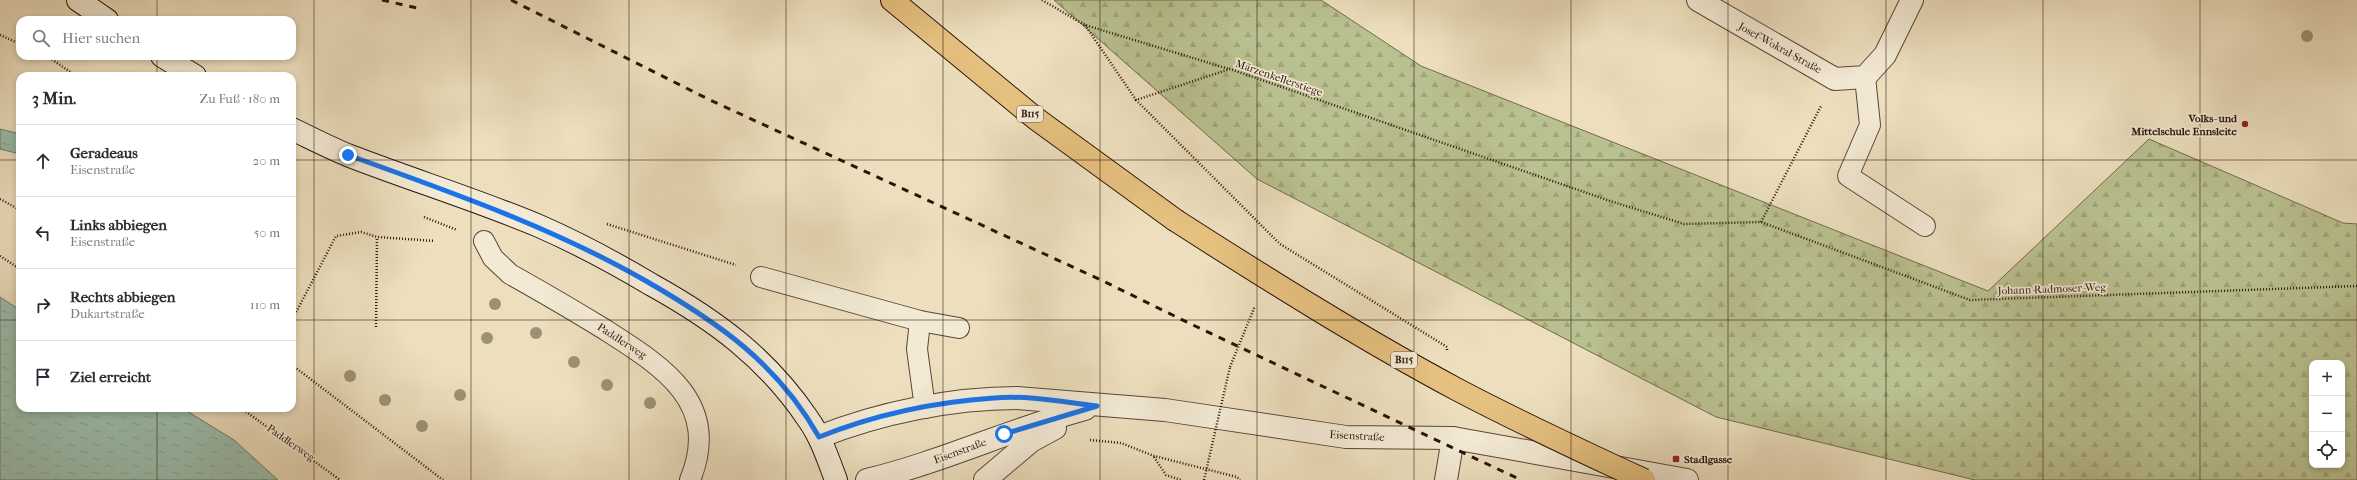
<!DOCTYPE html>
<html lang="de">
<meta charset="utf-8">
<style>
:root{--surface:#fff;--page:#f2f2f3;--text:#2b2b33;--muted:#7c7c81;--line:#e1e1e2}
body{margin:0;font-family:"IM FELL French Canon",serif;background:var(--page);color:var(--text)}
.controls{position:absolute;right:12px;bottom:12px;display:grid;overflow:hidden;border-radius:8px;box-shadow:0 2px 6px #0003}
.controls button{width:36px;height:36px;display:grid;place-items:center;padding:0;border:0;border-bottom:1px solid var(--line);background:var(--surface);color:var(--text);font:20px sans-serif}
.stop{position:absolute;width:12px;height:12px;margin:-9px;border:3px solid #1a73e8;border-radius:50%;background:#fff}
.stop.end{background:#1a73e8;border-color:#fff;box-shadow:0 1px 4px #0008}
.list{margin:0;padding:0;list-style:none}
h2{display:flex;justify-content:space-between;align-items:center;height:52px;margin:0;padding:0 16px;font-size:17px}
h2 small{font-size:13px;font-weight:400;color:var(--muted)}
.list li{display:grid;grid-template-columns:26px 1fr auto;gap:12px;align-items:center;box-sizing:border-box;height:72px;padding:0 16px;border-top:1px solid var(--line)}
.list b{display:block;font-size:15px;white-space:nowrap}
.list p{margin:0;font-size:13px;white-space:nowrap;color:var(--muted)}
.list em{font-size:13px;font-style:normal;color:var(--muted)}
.icon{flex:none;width:22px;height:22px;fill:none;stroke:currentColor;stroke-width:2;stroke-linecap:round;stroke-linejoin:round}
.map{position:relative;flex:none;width:2357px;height:480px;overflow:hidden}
.search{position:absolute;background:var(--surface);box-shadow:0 2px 6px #0003;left:16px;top:16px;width:280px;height:44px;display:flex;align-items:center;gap:10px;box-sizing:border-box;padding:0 14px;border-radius:12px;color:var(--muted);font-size:15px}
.panel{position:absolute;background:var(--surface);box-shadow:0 2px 6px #0003;left:16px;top:72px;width:280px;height:340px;border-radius:12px}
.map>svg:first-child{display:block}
.forest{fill:url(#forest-firs);stroke:#726a4d;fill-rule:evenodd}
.water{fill:url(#water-ripples);stroke:#6d796c}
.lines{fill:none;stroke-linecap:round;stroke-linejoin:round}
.service-casing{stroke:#5a4737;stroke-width:22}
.minor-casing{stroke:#5a4737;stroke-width:24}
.tertiary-casing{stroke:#5a4737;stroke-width:24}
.secondary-casing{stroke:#29140a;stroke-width:24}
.primary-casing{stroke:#29140a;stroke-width:24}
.path{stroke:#29140a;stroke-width:2.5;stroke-dasharray:1 2;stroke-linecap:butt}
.service{stroke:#f3ead5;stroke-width:20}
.minor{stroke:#f3ead5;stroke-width:22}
.tertiary{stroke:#f3ead5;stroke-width:22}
.secondary{stroke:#f3ead5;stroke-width:22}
.primary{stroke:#e6c07f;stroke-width:22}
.rail{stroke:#29140a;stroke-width:3;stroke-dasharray:7 7;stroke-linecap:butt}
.primary-bridge-casing{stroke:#29140a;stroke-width:24;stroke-linecap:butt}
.path-bridge{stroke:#29140a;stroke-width:2.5;stroke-dasharray:1 2;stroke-linecap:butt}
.primary-bridge{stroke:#e6c07f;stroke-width:22}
.tree{fill:#9d9175}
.route{stroke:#1a73e8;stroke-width:5}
.grid{fill:none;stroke:#29140a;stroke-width:1;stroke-opacity:0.55}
.poi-dot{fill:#8f2418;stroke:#f3ead5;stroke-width:1.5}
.labels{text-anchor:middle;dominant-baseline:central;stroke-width:3.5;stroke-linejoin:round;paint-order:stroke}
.shield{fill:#f3ead5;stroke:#665447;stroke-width:1}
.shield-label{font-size:10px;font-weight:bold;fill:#29140a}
.street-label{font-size:11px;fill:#29140a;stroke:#f3ead5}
.poi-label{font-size:11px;font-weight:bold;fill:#29140a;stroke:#f3ead5;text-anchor:end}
</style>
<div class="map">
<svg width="2357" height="480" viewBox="0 0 2357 480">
<defs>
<pattern id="forest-firs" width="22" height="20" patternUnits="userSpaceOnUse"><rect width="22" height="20" fill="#bac190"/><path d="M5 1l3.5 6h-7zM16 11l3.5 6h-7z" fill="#a0a57b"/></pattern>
<pattern id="water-ripples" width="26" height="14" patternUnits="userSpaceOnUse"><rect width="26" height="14" fill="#9abdad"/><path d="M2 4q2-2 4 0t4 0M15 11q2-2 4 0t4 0" fill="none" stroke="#85a294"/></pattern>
</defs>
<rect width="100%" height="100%" fill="#eddfbe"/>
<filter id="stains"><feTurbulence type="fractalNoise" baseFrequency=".005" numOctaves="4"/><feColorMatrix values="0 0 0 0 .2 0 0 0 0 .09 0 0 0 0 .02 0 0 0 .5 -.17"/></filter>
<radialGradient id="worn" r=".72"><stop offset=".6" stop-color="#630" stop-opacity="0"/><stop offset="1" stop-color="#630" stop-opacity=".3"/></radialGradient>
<path class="forest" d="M1054,0H1321L1421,66L1988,291L2149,139L2343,223L2357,224V480H1975L1716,417L1257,179ZM2312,363H2342V465H2312Z"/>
<g class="water">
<polygon points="0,129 20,134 20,154 0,149"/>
<polygon points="0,297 20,310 20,408 182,408 234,440 278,480 0,480"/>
</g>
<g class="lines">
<g class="service-casing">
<g id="service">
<polyline points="1865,77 1870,125 1848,176 1925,226"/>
<path d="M484,241L493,258L510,274C542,292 573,310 604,329C662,366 722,402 690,480"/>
<polyline points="761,277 920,321 959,328"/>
<polyline points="920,321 917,349 925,408"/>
</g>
</g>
<g class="minor-casing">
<g id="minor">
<polyline points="1698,0 1835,79 1865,77 1885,55 1912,0"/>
<polyline points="1446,480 1453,438"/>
</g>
</g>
<g class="tertiary-casing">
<g id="tertiary">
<path d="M819,437C879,413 952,398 1017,398L1165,410L1346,437L1453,438L1687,480"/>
<path d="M867,480C942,462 1011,429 1085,409"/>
<polyline points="985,480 1031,441 1055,428"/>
</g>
</g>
<g class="secondary-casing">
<g id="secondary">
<polyline points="78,0 107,20"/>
<polyline points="162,56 195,76"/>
<path d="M292,129C311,138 330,148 350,156C412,180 477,200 539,226C578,243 615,263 652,285C715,320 767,358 808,419C821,437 828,459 836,480"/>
</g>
</g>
<g class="primary-casing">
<polyline id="primary" points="892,0 1035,118 1175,220"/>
</g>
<g class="path">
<polyline points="1042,0 1085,25 1229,69"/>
<polyline points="1085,25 1136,100"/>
<polyline points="0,35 20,44"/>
<polyline points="47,56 76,76"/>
<polyline points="0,199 20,210"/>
<polyline points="424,217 457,230"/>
<polyline points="1761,222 1821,106"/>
<polyline points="607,224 736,265"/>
<polyline points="0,256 20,269"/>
<polyline points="292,320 336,236 361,232 377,237 435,241"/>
<polyline points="376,327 377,237"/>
<polyline points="1447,350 1447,347 1280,244 1136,100 1230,69 1610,201 1684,224 1761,222 1970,300 2357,286"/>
<polyline points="292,365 443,480"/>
<polyline points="1230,367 1255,306"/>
<polyline points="241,408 340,480"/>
<polyline points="1090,440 1121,443 1154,456 1237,477 1240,480"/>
<polyline points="1154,457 1166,475 1181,480"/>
</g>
<use href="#service" class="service"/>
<use href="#minor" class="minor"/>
<use href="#tertiary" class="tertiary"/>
<use href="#secondary" class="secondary"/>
<use href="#primary" class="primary"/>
<g class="rail">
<polyline points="382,0 417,8"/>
<polyline points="511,0 710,100 1101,280 1195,326 1521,480"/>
</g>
<g class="primary-bridge-casing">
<path id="primary-bridge" d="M1175,220C1267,279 1361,338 1458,390C1519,422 1581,451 1644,480"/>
</g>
<polyline class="path-bridge" points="1204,480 1230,367"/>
<use href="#primary-bridge" class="primary-bridge"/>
</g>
<g class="tree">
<circle cx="2307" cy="36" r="6"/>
<circle cx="495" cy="304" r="6"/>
<circle cx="536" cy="333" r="6"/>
<circle cx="487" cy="338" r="6"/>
<circle cx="574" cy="362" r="6"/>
<circle cx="350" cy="376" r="6"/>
<circle cx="607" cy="385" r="6"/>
<circle cx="460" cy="395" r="6"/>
<circle cx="385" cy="400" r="6"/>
<circle cx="650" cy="403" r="6"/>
<circle cx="422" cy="426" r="6"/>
</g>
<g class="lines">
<path class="route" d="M348,155C450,192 552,227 646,281C719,323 777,363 819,437C874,415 934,402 994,398C1028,395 1063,402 1097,406L1004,434"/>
</g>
<path class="grid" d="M157,0V20M314,0V480M471,0V480M629,0V480M786,0V480M943,0V480M1100,0V480M1257,0V480M1414,0V480M1571,0V480M1728,0V480M1886,0V480M2043,0V480M2200,0V480M157,56V76M0,160H20M292,160H2357M0,320H20M292,320H2357M157,408V480"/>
<g class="poi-dot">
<circle cx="2245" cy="124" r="4"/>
<rect x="1672" y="455" width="8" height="8" rx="2"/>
</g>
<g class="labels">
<g class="shield">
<rect x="1017" y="106" width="26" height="16" rx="3"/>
<rect x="1391" y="352" width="26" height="16" rx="3"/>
</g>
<g class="shield-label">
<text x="1030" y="114">B115</text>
<text x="1404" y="360">B115</text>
</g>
<g class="street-label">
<text transform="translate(1780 48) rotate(29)">Josef-Wokral-Straße</text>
<text transform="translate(1279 78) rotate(19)">Märzenkellerstiege</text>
<text transform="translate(2052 289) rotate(-2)">Johann-Radmoser-Weg</text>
<text transform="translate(622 341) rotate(33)">Paddlerweg</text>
<text transform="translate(1357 436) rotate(3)">Eisenstraße</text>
<text transform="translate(291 443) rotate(35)">Paddlerweg</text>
<text transform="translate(960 451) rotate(-20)">Eisenstraße</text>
</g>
<g class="poi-label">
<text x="2237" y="118">Volks- und<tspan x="2237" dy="13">Mittelschule Ennsleite</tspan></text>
<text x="1684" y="459" text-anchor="start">Stadlgasse</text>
</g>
</g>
<rect width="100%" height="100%" filter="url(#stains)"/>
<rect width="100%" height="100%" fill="url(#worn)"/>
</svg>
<div class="controls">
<button>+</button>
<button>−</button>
<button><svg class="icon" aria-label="locate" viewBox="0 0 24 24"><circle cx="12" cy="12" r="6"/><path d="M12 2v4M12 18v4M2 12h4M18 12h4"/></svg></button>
</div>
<div class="stop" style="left:1004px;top:434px"></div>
<div class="stop end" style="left:348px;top:155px"></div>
<div class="search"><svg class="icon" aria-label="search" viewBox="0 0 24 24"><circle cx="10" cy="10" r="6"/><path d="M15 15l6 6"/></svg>Hier suchen</div>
<section class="panel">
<h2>3 Min.<small>Zu Fuß · 180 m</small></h2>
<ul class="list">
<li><svg class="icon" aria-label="ahead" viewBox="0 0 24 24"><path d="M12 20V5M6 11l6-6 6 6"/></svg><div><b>Geradeaus</b><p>Eisenstraße</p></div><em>20 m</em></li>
<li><svg class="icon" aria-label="left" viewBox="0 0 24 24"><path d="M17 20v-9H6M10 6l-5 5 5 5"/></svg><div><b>Links abbiegen</b><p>Eisenstraße</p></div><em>50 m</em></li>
<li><svg class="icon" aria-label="right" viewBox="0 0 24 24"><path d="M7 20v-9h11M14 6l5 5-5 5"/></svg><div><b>Rechts abbiegen</b><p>Dukartstraße</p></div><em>110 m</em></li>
<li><svg class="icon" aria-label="arrive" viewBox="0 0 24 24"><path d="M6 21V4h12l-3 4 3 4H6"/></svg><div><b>Ziel erreicht</b></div></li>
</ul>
</section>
</div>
